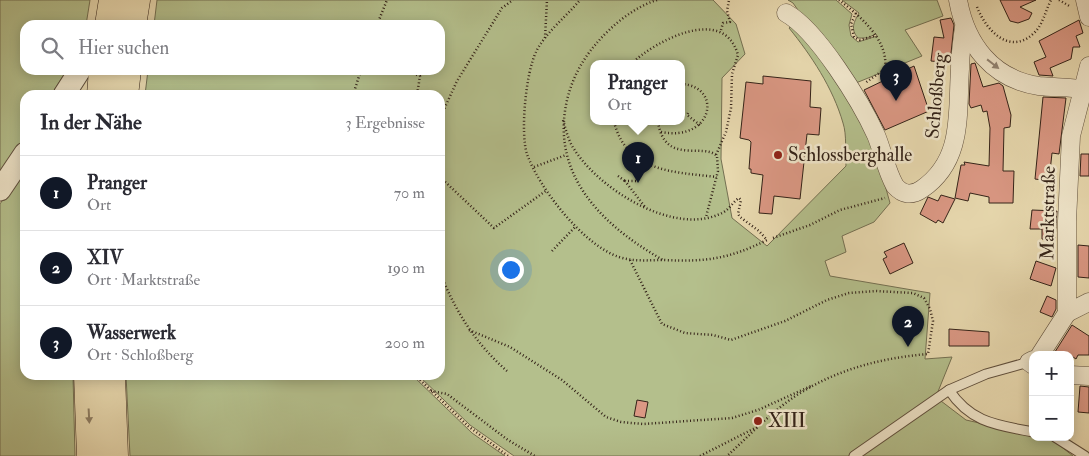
<!DOCTYPE html>
<html lang="de">
<meta charset="utf-8">
<style>
:root{--surface:#fff;--page:#f7f7f7;--text:#2b2b33;--muted:#7c7c81;--line:#e1e1e2;--accent:#111827}
body{margin:0;font-family:"IM FELL Double Pica",serif;background:var(--page);color:var(--text)}
.controls{position:absolute;right:15px;bottom:15px;display:grid;overflow:hidden;border-radius:10px;box-shadow:0 2px 12px #0003}
.controls button{width:45px;height:45px;display:grid;place-items:center;padding:0;border:0;border-bottom:1px solid var(--line);background:var(--surface);color:var(--text);font:25px sans-serif}
.you{position:absolute;left:510px;top:269px;width:18px;height:18px;margin:-12px;border:4px solid #fff;border-radius:50%;background:#1a73e8;box-shadow:0 0 0 8px #1a73e833}
.badge{display:grid;place-items:center;width:32px;height:32px;border-radius:50%;background:var(--accent);color:#fff;font-size:16px;font-weight:700}
.pin{position:absolute;translate:-50% -41px;filter:drop-shadow(0 1px 2px #0008)}
.pin::after{content:'';position:absolute;top:26px;width:18px;height:15px;background:inherit;clip-path:polygon(0 0,100% 0,50% 100%)}
.popup{position:absolute;left:590px;top:60px;width:95px;height:65px;box-sizing:border-box;display:grid;place-content:center;border-radius:10px;background:var(--surface);filter:drop-shadow(0 1px 4px #0005);font-size:16px;white-space:nowrap;color:var(--muted)}
.popup b{font-size:19px;color:var(--text)}
.popup::after{content:'';position:absolute;left:50%;top:100%;margin-left:-10px;border:10px solid transparent;border-top-color:var(--surface)}
.list{margin:0;padding:0;list-style:none}
h2{display:flex;justify-content:space-between;align-items:center;height:65px;margin:0;padding:0 20px;font-size:21px}
h2 small{font-size:16px;font-weight:400;color:var(--muted)}
.list li{display:grid;grid-template-columns:32px 1fr auto;gap:15px;align-items:center;box-sizing:border-box;height:75px;padding:0 20px;border-top:1px solid var(--line)}
.list b{display:block;font-size:19px;white-space:nowrap}
.list p{margin:0;font-size:16px;white-space:nowrap;color:var(--muted)}
.list em{font-size:16px;font-style:normal;color:var(--muted)}
.icon{flex:none;width:28px;height:28px;fill:none;stroke:currentColor;stroke-width:2;stroke-linecap:round;stroke-linejoin:round}
.map{position:relative;flex:none;width:1089px;height:456px;overflow:hidden}
.search{position:absolute;background:var(--surface);box-shadow:0 2px 12px #0003;left:20px;top:20px;width:425px;height:55px;display:flex;align-items:center;gap:12px;box-sizing:border-box;padding:0 18px;border-radius:15px;color:var(--muted);font-size:19px}
.panel{position:absolute;background:var(--surface);box-shadow:0 2px 12px #0003;left:20px;top:90px;width:425px;height:290px;border-radius:15px}
.map>svg:first-child{display:block}
.green{fill:#b4bf8c;stroke:#747052;fill-rule:evenodd}
.building{fill:#db9884;stroke:#332218}
.lines{fill:none;stroke-linecap:round;stroke-linejoin:round}
.service-casing{stroke:#60503e;stroke-width:11}
.minor-casing{stroke:#60503e;stroke-width:19}
.tertiary-casing{stroke:#60503e;stroke-width:23}
.motorway-casing{stroke:#332218;stroke-width:29}
.path{stroke:#332218;stroke-width:2.5;stroke-dasharray:1 2.5;stroke-linecap:butt}
.service{stroke:#f0e6cb;stroke-width:9}
.minor{stroke:#f0e6cb;stroke-width:18}
.tertiary{stroke:#f0e6cb;stroke-width:21}
.motorway{stroke:#e8d9af;stroke-width:28}
.oneway{fill:#928472}
.oneway2{fill:#8e7e64}
.poi-dot{fill:#8f2418;stroke:#f0e6cb;stroke-width:2}
.labels{text-anchor:middle;dominant-baseline:central;stroke-width:5;stroke-linejoin:round;paint-order:stroke}
.street-label{font-size:19px;fill:#332218;stroke:#f0e6cb}
.poi-label{font-size:19px;fill:#332218;stroke:#f0e6cb;text-anchor:start}
</style>
<div class="map">
<svg width="1089" height="456" viewBox="0 0 1089 456">
<rect width="100%" height="100%" fill="#e8d9af"/>
<filter id="stains"><feTurbulence type="fractalNoise" baseFrequency=".004" numOctaves="4"/><feColorMatrix values="0 0 0 0 .2 0 0 0 0 .09 0 0 0 0 .02 0 0 0 .5 -.17"/></filter>
<radialGradient id="worn" r=".72"><stop offset=".6" stop-color="#630" stop-opacity="0"/><stop offset="1" stop-color="#630" stop-opacity=".3"/></radialGradient>
<g class="green">
<polygon points="0,0 90,0 86,25 25,25 25,70 67,70 51,95 25,95 25,137 0,177"/>
<path d="M157,0H713L736,24L745,54L722,78L721,159L732,218L767,246L846,166C845,152 847,135 843,123C833,88 811,55 789,28L795,23L832,71L875,149L890,203L874,222L842,236L846,252L825,261L830,276L930,293L925,359L952,357L937,394L849,456H514L470,425L418,375H440V95H145L148,70H440V25H154ZM594,64H682V122H594Z"/>
<path d="M788,0H836L852,14L849,25L851,36L858,42L877,36L876,34L867,38H858C850,29 854,22 859,13L842,0H937L943,16L905,30L922,56L851,85L793,3Z"/>
<polygon points="25,166 25,375 73,375 75,456 0,456 0,204"/>
<polygon points="126,375 412,375 472,433 505,456 130,456"/>
<polygon points="941,401 966,420 1033,435 1033,437 1053,440 1073,456 860,456"/>
</g>
<g class="building">
<polygon points="1000,0 1036,0 1020,7 1032,13 1029,19 1018,23 1010,21"/>
<polygon points="951,18 954,25 950,63 931,61 934,37 944,38 940,20"/>
<polygon points="1079,20 1083,33 1076,36 1080,47 1073,47 1071,59 1050,68 1053,76 1039,75 1034,62 1046,57 1039,41"/>
<polygon points="975,63 983,87 999,83 1003,86 1011,115 1010,127 1004,128 1003,171 1014,171 1013,203 989,203 989,197 970,193 968,201 955,198 961,165 965,165 964,162 989,166 990,128 987,111 983,112 981,105 971,108 969,104 971,64"/>
<polygon points="914,66 929,111 885,130 864,90"/>
<polygon points="763,76 811,81 810,107 821,108 819,135 807,134 800,199 774,196 772,214 759,213 763,175 751,173 751,169 749,169 751,142 749,140 740,138 746,82 763,84"/>
<polygon points="1043,97 1066,98 1059,154 1052,153 1049,181 1035,179"/>
<polygon points="1081,154 1089,154 1089,176 1080,176"/>
<polygon points="941,195 955,199 943,223 938,220 936,223 920,214 928,197 938,201"/>
<polygon points="1032,210 1057,211 1055,240 1042,239 1042,229 1030,229"/>
<polygon points="904,243 913,263 890,274 883,259 887,257 884,252"/>
<polygon points="1078,245 1089,246 1089,278 1078,277"/>
<polygon points="1036,261 1056,268 1051,286 1030,279"/>
<polygon points="1047,296 1056,300 1056,309 1052,317 1040,312"/>
<polygon points="1072,325 1089,336 1089,355 1078,355 1076,359 1070,355 1053,355"/>
<polygon points="949,329 989,332 989,346 949,346"/>
<polygon points="1080,386 1089,387 1089,413 1078,412"/>
<polygon points="637,400 648,402 645,418 634,416"/>
</g>
<g class="lines">
<g class="service-casing">
<g id="service">
<path d="M949,390C971,423 997,425 1033,432"/>
<polyline points="1055,437 1085,456"/>
<polyline points="854,456 949,390 986,374 1029,362"/>
</g>
</g>
<g class="minor-casing">
<g id="minor">
<path d="M958,0C966,44 992,79 1039,86C1055,88 1074,86 1089,91"/>
<polyline points="1085,0 1089,17"/>
<path d="M786,13C817,30 861,102 876,135C883,152 886,170 895,186C903,195 912,196 922,189C964,160 957,113 960,69C960,55 962,41 964,27"/>
<polyline points="1067,313 1089,302"/>
<polyline points="1040,355 1067,313 1067,221 1071,136 1089,66"/>
<polyline points="1033,360 1029,362 1033,365"/>
<polyline points="1070,375 1089,376"/>
</g>
</g>
<g class="tertiary-casing">
<g id="tertiary">
<polyline points="64,95 80,70"/>
<polyline points="0,190 25,153"/>
</g>
</g>
<g class="motorway-casing">
<g id="motorway">
<polyline points="109,25 113,0"/>
<polyline points="132,25 136,0"/>
<polyline points="101,95 103,70"/>
<polyline points="124,95 127,70"/>
<polyline points="88,375 91,456"/>
<polyline points="111,375 114,456"/>
</g>
</g>
<g class="path">
<path d="M657,0C634,7 611,26 596,44C581,61 570,83 566,105C552,178 605,227 663,260"/>
<path d="M839,0C860,16 889,40 885,69L865,83"/>
<polyline points="1059,0 1071,7"/>
<path d="M977,7C985,28 1008,56 1033,34C1043,25 1045,12 1051,0"/>
<polyline points="856,13 851,24 854,37 860,40 874,36"/>
<polyline points="377,25 387,0"/>
<polyline points="721,30 723,23 730,22 727,11 729,0"/>
<polyline points="545,38 547,0"/>
<path d="M631,64C655,41 724,4 738,55L732,74L731,108L726,132L716,155"/>
<polyline points="403,70 420,76 417,95"/>
<polyline points="353,95 361,70"/>
<polyline points="688,113 687,115 700,125"/>
<polyline points="440,118 457,81 502,8 513,0"/>
<path d="M563,120C566,130 568,140 574,149C599,189 674,237 722,213C729,210 733,202 739,198L741,200L738,214L740,217L759,231L767,240C729,259 706,262 664,260C649,260 634,262 619,257C583,245 539,188 527,154C520,133 526,72 536,52C545,33 566,17 580,0"/>
<path d="M614,122C627,172 673,172 717,177"/>
<path d="M658,122C665,166 703,142 717,156L718,171L706,217"/>
<path d="M661,132C713,142 723,87 682,84"/>
<polyline points="534,167 566,155"/>
<polyline points="618,176 625,181"/>
<polyline points="440,177 494,228 547,190"/>
<polyline points="636,181 625,181 645,207"/>
<polyline points="773,238 810,225 840,210 885,198"/>
<polyline points="552,251 576,226"/>
<path d="M630,260L662,324L685,333L713,335L731,340L785,321L827,300L849,293L876,291L913,293L924,298L930,309L933,321L928,354C881,358 838,369 797,395C772,411 749,436 727,456"/>
<path d="M440,273C456,312 475,343 507,371"/>
<polyline points="469,330 510,347 562,380 606,417 621,422 643,424 732,418 758,410 811,386"/>
<polyline points="415,375 468,426 508,456"/>
<polyline points="431,391 447,394 508,440 535,456"/>
<polyline points="700,456 757,427"/>
</g>
<use href="#service" class="service"/>
<use href="#minor" class="minor"/>
<use href="#tertiary" class="tertiary"/>
<use href="#motorway" class="motorway"/>
</g>
<defs><path id="oneway-solid" d="M-6-.8H1V-3.2L6.5 0L1 3.2V.8H-6Z" transform="scale(1.25)"/></defs>
<use class="oneway" href="#oneway-solid" transform="translate(993 64) rotate(38)"/>
<use class="oneway2" href="#oneway-solid" transform="translate(89 416) rotate(87)"/>
<g class="poi-dot">
<circle cx="778" cy="155" r="5"/>
<circle cx="758" cy="421" r="5"/>
</g>
<g class="labels">
<g class="street-label">
<text transform="translate(936 96) rotate(-85)">Schloßberg</text>
<text transform="translate(1048 213) rotate(-89)">Marktstraße</text>
</g>
<g class="poi-label">
<text x="788" y="155">Schlossberghalle</text>
<text x="768" y="421">XIII</text>
</g>
</g>
<rect width="100%" height="100%" filter="url(#stains)"/>
<rect width="100%" height="100%" fill="url(#worn)"/>
</svg>
<div class="controls">
<button>+</button>
<button>−</button>
</div>
<div class="you"></div>
<div class="pin badge" style="left:638px;top:183px">1</div>
<div class="popup"><b>Pranger</b>Ort</div>
<div class="pin badge" style="left:908px;top:347px">2</div>
<div class="pin badge" style="left:896px;top:101px">3</div>
<div class="search"><svg class="icon" aria-label="search" viewBox="0 0 24 24"><circle cx="10" cy="10" r="6"/><path d="M15 15l6 6"/></svg>Hier suchen</div>
<section class="panel">
<h2>In der Nähe<small>3 Ergebnisse</small></h2>
<ul class="list">
<li><span class="badge">1</span><div><b>Pranger</b><p>Ort</p></div><em>70 m</em></li>
<li><span class="badge">2</span><div><b>XIV</b><p>Ort · Marktstraße</p></div><em>190 m</em></li>
<li><span class="badge">3</span><div><b>Wasserwerk</b><p>Ort · Schloßberg</p></div><em>200 m</em></li>
</ul>
</section>
</div>
